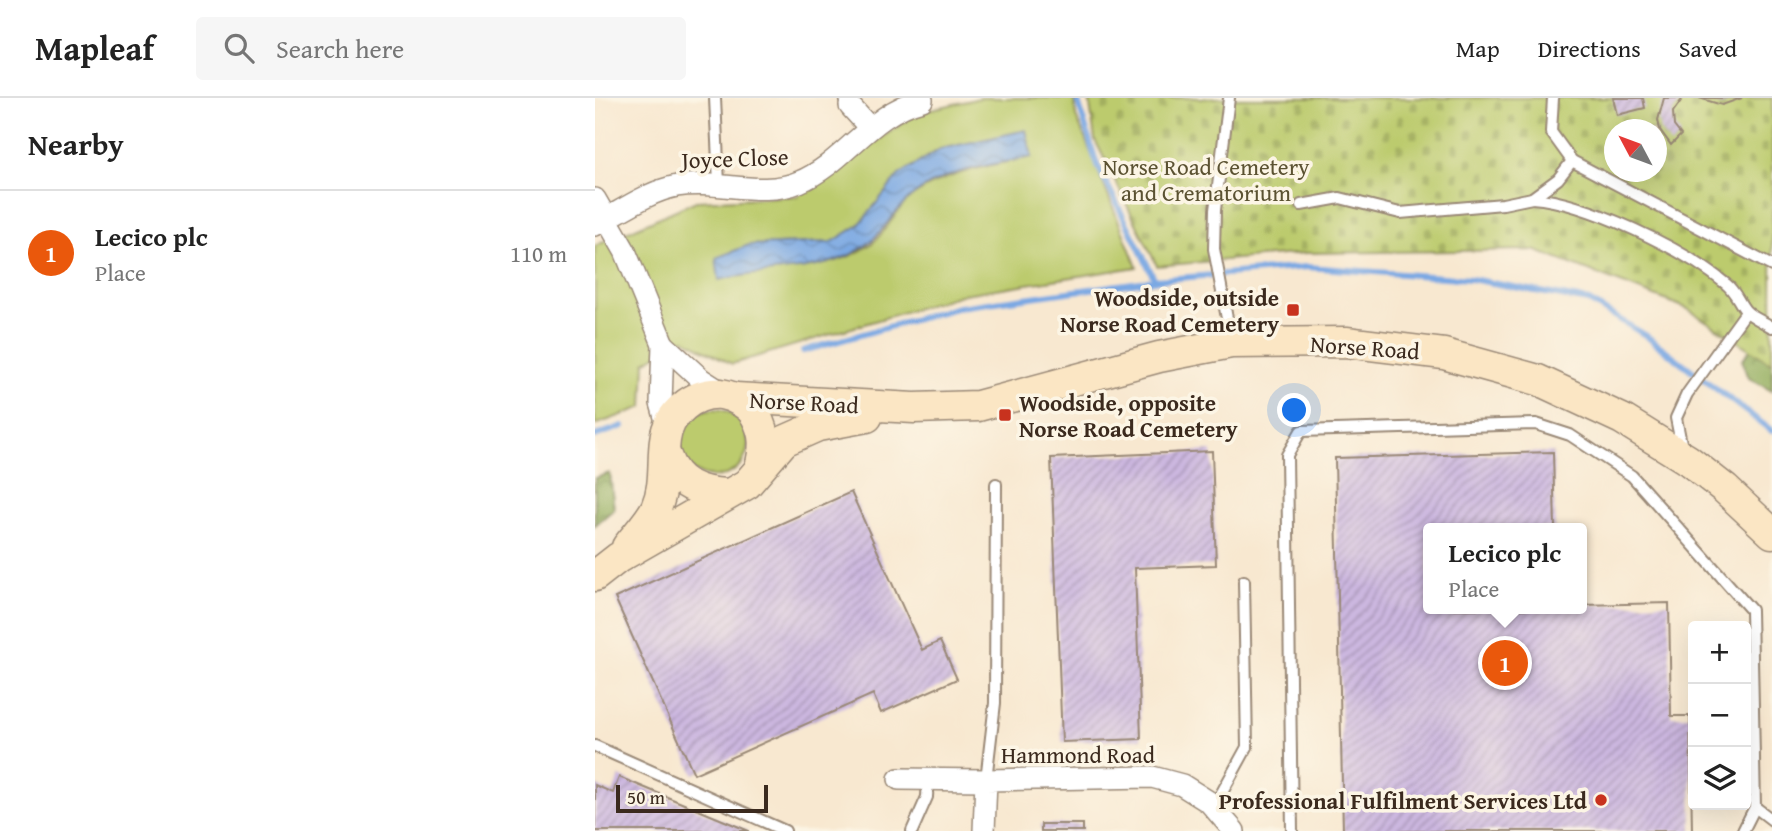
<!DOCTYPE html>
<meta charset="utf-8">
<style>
:root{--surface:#fff;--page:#f6f6f6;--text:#222;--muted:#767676;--line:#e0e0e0;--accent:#ea580c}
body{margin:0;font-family:"Gentium Book Plus",serif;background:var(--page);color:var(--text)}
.controls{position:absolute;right:21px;bottom:21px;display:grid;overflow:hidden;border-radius:7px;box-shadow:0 7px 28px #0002}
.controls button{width:63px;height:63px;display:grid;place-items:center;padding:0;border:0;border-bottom:2px solid var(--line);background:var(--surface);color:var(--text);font:35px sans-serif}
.compass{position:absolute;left:1009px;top:21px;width:63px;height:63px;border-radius:50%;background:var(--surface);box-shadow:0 7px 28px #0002;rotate:311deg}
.scale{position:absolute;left:21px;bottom:18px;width:152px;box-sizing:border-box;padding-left:7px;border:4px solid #3b2a1e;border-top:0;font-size:19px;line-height:24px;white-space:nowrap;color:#3b2a1e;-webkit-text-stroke:5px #fcf5e5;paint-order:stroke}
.you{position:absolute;left:700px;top:313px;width:24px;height:24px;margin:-18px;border:5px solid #fff;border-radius:50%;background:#1a73e8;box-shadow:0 0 0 10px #1a73e833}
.badge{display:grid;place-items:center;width:46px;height:46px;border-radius:50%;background:var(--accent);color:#fff;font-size:23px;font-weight:700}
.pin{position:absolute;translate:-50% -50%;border:4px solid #fff;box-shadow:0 2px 7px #0006}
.popup{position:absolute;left:828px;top:425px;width:164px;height:91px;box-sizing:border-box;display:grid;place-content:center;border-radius:7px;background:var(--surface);filter:drop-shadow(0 2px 5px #0005);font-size:23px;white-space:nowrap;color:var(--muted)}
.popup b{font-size:26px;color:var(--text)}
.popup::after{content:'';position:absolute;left:50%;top:100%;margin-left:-14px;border:14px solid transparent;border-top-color:var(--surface)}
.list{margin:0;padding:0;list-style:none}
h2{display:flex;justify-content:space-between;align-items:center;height:91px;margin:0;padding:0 28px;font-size:30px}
h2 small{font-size:23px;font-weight:400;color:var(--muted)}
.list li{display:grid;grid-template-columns:46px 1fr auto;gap:21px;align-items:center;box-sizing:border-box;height:126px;padding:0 28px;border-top:2px solid var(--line)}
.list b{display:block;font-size:26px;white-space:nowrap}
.list p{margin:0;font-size:23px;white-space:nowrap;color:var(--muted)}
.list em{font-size:23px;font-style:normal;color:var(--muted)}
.icon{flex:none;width:38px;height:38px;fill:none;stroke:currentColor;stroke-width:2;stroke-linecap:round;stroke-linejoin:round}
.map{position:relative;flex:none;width:1177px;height:733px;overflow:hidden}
header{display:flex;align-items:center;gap:42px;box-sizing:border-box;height:98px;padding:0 35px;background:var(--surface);border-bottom:2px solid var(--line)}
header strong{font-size:33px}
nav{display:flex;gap:38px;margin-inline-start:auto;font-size:24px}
.search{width:490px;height:63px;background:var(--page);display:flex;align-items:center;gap:18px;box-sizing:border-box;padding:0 24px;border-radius:7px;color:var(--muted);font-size:26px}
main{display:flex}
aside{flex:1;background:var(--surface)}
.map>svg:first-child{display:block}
.green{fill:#bccb6d;stroke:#7c7a46;stroke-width:2;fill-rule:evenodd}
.forest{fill:url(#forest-crowns);stroke:#686c3f;stroke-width:2}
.cemetery{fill:url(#cemetery-stones);stroke:#7c7a46;stroke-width:2;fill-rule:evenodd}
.water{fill:url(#water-waves);stroke:#5a6980;stroke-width:2}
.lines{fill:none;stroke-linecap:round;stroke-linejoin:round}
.stream{stroke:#7aa8e3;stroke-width:6}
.building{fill:url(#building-hatch)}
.lane-casing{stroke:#9a8977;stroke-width:14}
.street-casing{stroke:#9a8977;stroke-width:24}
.secondary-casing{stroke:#9a8977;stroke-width:33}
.lane{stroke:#fff;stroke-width:10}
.street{stroke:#fff;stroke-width:21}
.secondary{stroke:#fbe6c4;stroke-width:30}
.poi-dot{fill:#c8321e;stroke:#fcf5e5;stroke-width:2.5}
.labels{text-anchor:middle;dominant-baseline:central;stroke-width:7;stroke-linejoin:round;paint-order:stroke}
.street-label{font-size:23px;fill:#3b2a1e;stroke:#fcf5e5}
.park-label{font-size:23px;fill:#5b5232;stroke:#fcf5e5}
.poi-label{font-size:23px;font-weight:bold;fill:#3b2a1e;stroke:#fcf5e5;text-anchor:end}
</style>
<header>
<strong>Mapleaf</strong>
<div class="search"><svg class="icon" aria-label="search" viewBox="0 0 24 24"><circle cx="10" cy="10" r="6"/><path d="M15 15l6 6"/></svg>Search here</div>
<nav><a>Map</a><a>Directions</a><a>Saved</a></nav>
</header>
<main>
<aside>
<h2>Nearby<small></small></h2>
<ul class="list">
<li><span class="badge">1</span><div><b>Lecico plc</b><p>Place</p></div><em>110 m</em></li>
</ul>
</aside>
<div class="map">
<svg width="1177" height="733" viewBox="0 0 1177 733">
<defs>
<pattern id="forest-crowns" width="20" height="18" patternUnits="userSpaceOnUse" patternTransform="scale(1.75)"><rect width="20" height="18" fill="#95af60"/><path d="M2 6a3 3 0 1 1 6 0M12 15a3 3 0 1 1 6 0" fill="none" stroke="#7b8f4f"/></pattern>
<pattern id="cemetery-stones" width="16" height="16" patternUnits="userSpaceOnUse" patternTransform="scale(1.75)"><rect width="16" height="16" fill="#bccb6d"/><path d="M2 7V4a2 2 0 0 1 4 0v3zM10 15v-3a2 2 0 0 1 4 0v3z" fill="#a2ae5e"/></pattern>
<pattern id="water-waves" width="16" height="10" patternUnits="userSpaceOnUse" patternTransform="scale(1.75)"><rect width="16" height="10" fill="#7aa8e3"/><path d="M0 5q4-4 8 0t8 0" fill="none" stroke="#6589b7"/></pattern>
<pattern id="building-hatch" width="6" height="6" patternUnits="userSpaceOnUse" patternTransform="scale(1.75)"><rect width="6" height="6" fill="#ccb7e0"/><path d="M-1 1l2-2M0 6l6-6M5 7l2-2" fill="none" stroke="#a795b5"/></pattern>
</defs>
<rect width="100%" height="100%" fill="#fcf5e5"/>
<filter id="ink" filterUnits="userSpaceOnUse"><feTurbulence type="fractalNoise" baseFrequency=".0143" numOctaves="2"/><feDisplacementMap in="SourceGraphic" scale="14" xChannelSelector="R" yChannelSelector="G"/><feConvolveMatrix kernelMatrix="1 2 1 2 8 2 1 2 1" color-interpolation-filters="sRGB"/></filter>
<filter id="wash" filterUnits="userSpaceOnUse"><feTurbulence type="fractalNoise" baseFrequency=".00686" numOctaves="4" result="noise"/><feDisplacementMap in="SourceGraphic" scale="28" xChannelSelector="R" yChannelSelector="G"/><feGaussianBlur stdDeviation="1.57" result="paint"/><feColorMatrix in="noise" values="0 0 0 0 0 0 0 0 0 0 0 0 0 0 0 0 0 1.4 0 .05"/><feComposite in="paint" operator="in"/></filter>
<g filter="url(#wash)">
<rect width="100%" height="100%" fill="#f8e8d0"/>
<g class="green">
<path d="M385,0H479L481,18L542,169L369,196L137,266L89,241L50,264L48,309L0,327V148L101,103L202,98L324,14ZM431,33L436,59C395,68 355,73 319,97C301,109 293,133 276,146C243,171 195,171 156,174L154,147L237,144L264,127L304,77L345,51Z"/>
<circle cx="119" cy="345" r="34"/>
</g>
<g class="forest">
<polygon points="1165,240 1177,244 1177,293 1154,280 1147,262"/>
<polygon points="15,375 19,411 0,427 0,380"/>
</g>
<path class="cemetery" d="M494,0H1177V266L1091,210L939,152L711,155L562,168L500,42ZM1020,32H1062V74H1020Z"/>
<path class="water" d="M431,32L437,59C396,67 349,71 316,99C289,122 287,143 250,159C211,176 165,172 124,182L121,160L154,147L237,144L264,127L304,77L346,51Z"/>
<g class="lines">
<g class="stream">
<polyline points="482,0 501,64 560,182"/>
<polyline points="208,253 364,209 560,182 712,169 876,181 994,203 1050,237 1177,333"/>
<polyline points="0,338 28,328"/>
</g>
</g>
<g id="blocks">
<g class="building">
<polygon points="1018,0 1048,0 1050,10 1022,17"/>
<polygon points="1069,0 1088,0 1078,14 1079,28 1086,37 1076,47 1065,32 1063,22"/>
<polygon points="1104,0 1147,0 1127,7"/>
<polygon points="617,353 621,467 540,470 546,641 467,644 456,360"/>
<polygon points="958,354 960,430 833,430 833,511 987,511 987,507 1074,505 1076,618 1095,618 1097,733 748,733 740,360"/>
<polygon points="256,394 327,552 345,543 362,581 286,615 278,596 99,676 20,500"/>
<polygon points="24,679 154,733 0,733 0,687 18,695"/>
<rect x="446" y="726" width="42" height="7"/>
</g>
</g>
</g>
<g filter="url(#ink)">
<use href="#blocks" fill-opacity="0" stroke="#9a8977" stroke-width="2"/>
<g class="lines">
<g class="lane-casing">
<g id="lane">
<polyline points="120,0 124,86"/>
<polyline points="634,0 620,112 619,151 636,242"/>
<polyline points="958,0 956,34 977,63 1177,168"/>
<path d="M937,100C992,104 1089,151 1131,186C1140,193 1143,203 1150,212C1156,219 1169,224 1177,229"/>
<polyline points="706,107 745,100 805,115 908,106 937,100 963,81 977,63"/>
<polyline points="1087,350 1081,320 1092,296 1151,214"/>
<polyline points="0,648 190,733"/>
<polyline points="391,682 400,605 401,386"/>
<polyline points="619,709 652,649 649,483"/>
<polyline points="1160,709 1177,722"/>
<polyline points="317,733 332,699 333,681"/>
<polyline points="697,733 692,357 706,333 941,326 975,337 1037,378 1156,512 1160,709 1148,733"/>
</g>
</g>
<g class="street-casing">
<g id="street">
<polyline points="255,8 275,30"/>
<polyline points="0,101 30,153 68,246 66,305 73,330"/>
<path d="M0,127C25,114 54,93 82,88C121,81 167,100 204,84C250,65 275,15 327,2"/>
<polyline points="68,246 106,281 131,297"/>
<polyline points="304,681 391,682"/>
<polyline points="389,733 391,682 557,679 587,687 614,704 639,733"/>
</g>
</g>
<g class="secondary-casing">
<g id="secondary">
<polyline points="141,300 319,310 383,308 564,259 636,245 751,244 849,256 943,282 1027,321 1093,362 1130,391 1177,435"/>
<path d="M71,358C81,386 103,395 132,396"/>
<path d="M32,449C41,437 54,424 61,410C71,387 67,366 70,342C73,315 99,294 126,296C139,298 155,307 161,318C171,337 170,350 165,370"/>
<polyline points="0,478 23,460 152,386 189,343 223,328 272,319"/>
</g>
</g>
<use href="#lane" class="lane"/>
<use href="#street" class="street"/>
<use href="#secondary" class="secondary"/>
</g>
</g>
<g class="poi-dot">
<rect x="691" y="205" width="14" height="14" rx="3.5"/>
<rect x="403" y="310" width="14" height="14" rx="3.5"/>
<circle cx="1006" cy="702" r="7"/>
</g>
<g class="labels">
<g class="street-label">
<text transform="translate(140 60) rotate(-2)">Joyce Close</text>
<text transform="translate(770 249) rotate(4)">Norse Road</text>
<text transform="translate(209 304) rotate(3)">Norse Road</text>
<text x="483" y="656">Hammond Road</text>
</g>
<g class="park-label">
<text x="611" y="68">Norse Road Cemetery<tspan x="611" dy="26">and Crematorium</tspan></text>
</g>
<g class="poi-label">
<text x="684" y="199">Woodside, outside<tspan x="684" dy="26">Norse Road Cemetery</tspan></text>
<text x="424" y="304" text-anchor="start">Woodside, opposite<tspan x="424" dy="26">Norse Road Cemetery</tspan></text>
<text x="992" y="702">Professional Fulfilment Services Ltd</text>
</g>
</g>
</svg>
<div class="controls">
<button>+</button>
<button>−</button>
<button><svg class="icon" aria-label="layers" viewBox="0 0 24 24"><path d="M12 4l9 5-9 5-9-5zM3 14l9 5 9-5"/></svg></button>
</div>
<svg class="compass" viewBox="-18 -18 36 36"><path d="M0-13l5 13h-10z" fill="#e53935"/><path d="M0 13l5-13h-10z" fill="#767676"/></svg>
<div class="scale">50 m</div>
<div class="you"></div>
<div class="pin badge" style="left:910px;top:565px">1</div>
<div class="popup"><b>Lecico plc</b>Place</div>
</div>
</main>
